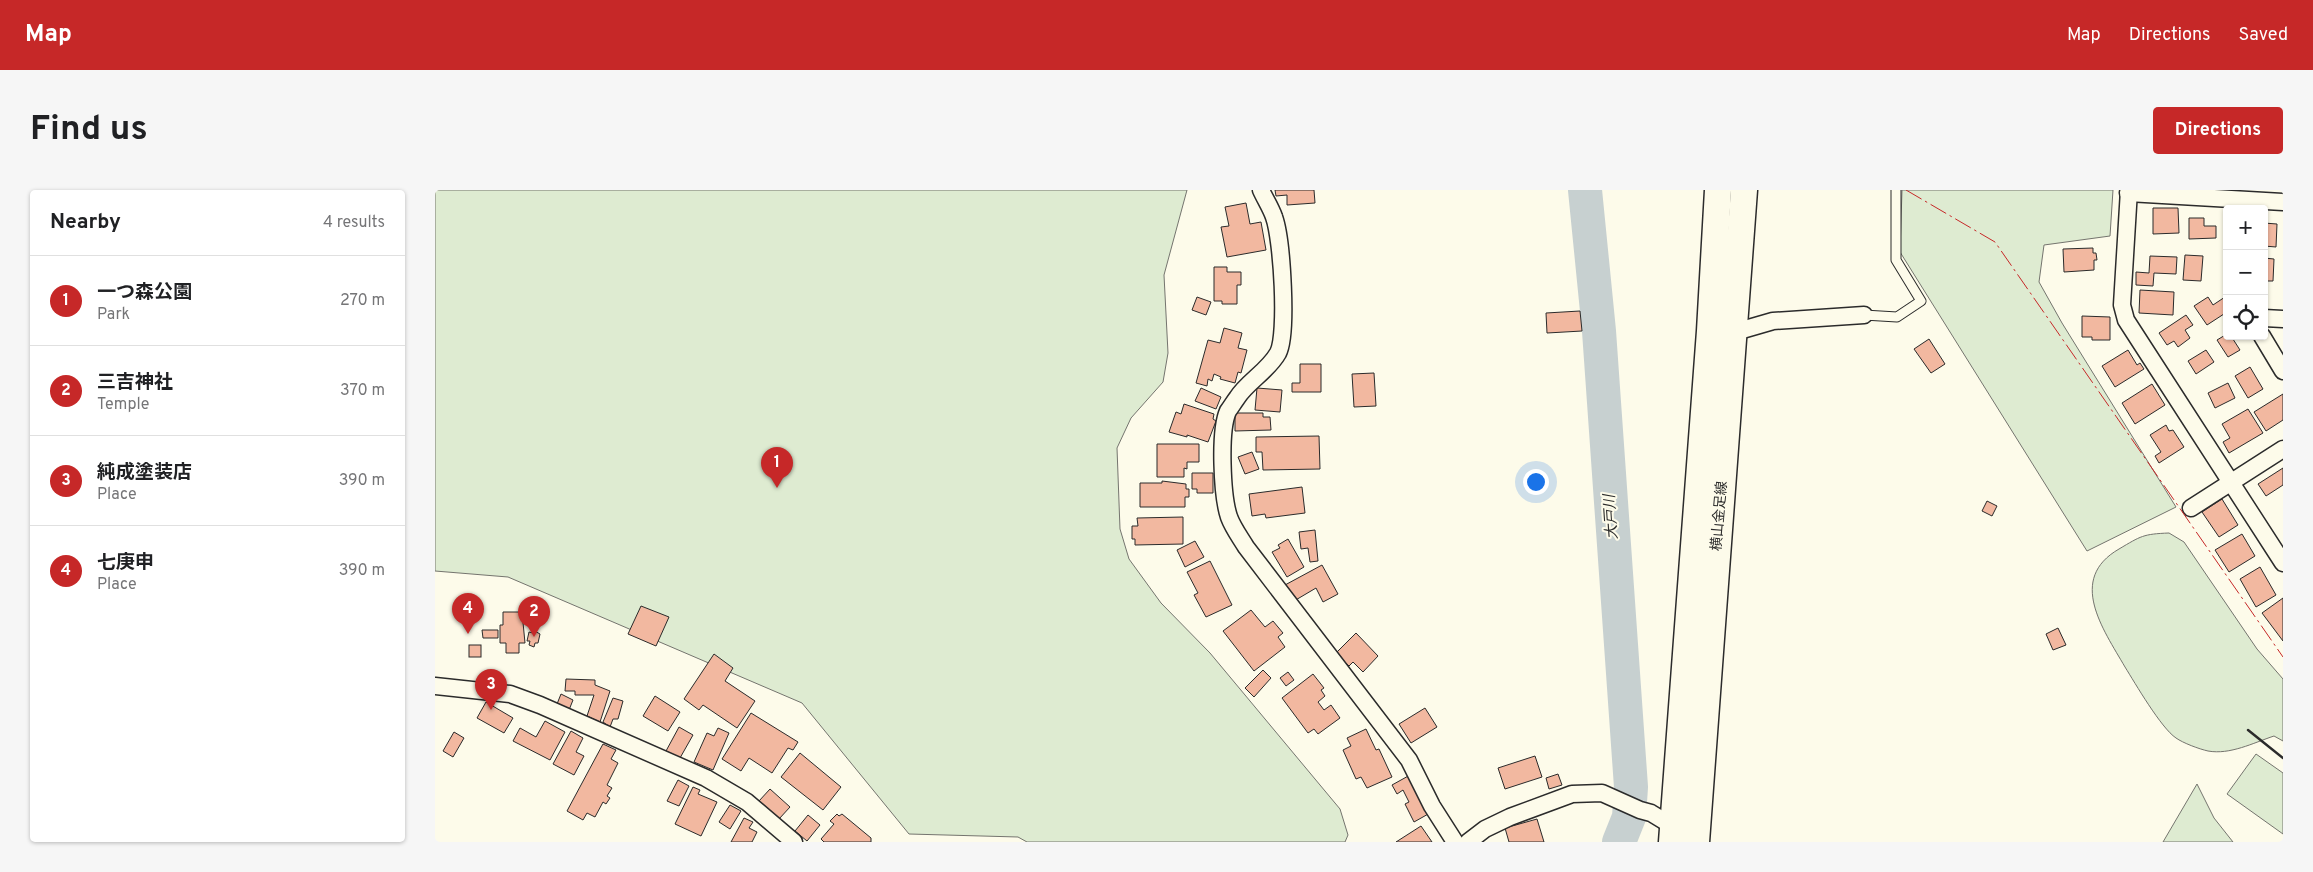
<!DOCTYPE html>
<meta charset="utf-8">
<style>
:root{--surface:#fff;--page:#f6f6f6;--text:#202124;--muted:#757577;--line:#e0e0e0;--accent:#c62828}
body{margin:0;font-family:Overpass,"Noto Sans JP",sans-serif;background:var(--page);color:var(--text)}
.controls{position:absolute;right:15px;top:15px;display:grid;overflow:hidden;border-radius:5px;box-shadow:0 1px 4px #0004}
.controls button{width:45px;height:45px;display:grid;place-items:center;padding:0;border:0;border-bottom:1px solid var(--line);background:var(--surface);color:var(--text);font:25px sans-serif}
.you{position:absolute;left:1100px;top:291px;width:18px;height:18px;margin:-12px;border:4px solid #fff;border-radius:50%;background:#1a73e8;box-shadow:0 0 0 8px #1a73e833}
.badge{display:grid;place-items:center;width:32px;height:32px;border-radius:50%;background:var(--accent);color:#fff;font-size:16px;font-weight:700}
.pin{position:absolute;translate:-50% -41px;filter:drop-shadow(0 1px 2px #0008)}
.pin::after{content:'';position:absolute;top:26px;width:18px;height:15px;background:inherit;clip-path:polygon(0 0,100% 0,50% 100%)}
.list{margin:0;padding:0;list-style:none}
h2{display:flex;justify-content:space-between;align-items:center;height:65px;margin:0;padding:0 20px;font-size:21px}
h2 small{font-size:16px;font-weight:400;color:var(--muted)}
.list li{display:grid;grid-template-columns:32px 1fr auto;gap:15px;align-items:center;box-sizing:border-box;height:90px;padding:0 20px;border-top:1px solid var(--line)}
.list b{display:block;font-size:19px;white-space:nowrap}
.list p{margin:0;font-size:16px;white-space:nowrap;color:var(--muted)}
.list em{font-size:16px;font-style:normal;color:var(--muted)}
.icon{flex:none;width:28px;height:28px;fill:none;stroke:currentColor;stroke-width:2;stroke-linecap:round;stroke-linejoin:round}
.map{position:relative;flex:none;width:1848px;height:652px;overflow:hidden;border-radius:5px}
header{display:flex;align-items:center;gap:30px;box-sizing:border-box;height:70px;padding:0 25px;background:var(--accent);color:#fff}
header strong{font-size:24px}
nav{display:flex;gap:28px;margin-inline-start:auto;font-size:18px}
.intro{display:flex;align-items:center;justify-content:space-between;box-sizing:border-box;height:120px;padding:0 30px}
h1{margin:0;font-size:35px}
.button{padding:12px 22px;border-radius:5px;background:var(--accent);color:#fff;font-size:18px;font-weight:700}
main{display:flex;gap:30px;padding:0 30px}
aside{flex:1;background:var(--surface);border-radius:5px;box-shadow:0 1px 4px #0004}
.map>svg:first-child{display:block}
.green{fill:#deebd1;stroke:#74746e}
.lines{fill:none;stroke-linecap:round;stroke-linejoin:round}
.river{stroke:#c7d0d0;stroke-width:34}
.building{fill:#f2b8a0;stroke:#2b2b2b}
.lane-casing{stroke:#2b2b2b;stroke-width:11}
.street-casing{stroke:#2b2b2b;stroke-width:19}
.primary-casing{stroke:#2b2b2b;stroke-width:29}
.lane{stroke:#fdfbea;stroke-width:9}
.street{stroke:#fdfbea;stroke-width:16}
.primary{stroke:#fdfbea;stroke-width:26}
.wall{stroke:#2b2b2b;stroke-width:2.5}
.power{stroke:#c62828;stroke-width:1;stroke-dasharray:18 4 2.5 4;stroke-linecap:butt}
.labels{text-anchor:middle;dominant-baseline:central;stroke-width:4;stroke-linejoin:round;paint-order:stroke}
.street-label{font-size:14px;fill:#2b2b2b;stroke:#fdfbea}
.water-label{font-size:15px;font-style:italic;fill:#2b2b2b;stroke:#fdfbea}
</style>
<header>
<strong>Map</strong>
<nav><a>Map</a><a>Directions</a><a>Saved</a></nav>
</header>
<div class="intro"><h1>Find us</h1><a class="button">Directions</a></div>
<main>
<aside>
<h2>Nearby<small>4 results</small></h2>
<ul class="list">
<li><span class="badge">1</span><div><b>一つ森公園</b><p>Park</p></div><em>270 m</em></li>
<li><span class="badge">2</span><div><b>三吉神社</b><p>Temple</p></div><em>370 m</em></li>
<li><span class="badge">3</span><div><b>純成塗装店</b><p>Place</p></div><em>390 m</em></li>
<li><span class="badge">4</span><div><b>七庚申</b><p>Place</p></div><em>390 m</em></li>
</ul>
</aside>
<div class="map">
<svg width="1848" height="652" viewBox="0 0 1848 652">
<rect width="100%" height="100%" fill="#fdfbea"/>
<g class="green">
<polygon points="0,0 752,0 729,85 733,163 728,192 696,228 682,258 685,339 694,369 726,413 775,463 905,619 913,645 910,652 592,652 583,647 474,644 367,513 73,387 0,381"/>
<polygon points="1467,0 1678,0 1675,46 1609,55 1604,92 1627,133 1741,317 1652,361 1465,62"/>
<path d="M1734,343L1749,352L1822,459L1848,489V551L1839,546C1818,553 1795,565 1773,561C1764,559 1748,553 1741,548C1726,538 1700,493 1690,477C1668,439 1632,389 1684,359C1706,346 1708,344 1734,343Z"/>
<polygon points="1821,564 1848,583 1848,644 1792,604"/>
<polygon points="1762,594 1779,628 1798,652 1728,652"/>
</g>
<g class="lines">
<polyline class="river" points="1150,0 1164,141 1196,597 1194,627 1184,652"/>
</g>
<g class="building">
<polygon points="840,0 879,0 880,13 852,15 852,5 841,6"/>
<polygon points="811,13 815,34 826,32 831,60 792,67 786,37 794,36 790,17"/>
<polygon points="1718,18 1743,18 1744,43 1718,44"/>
<polygon points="1754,28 1769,28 1769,36 1781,36 1781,48 1754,49"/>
<polygon points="1829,33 1842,34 1841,57 1829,56"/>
<polygon points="1658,58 1658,63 1661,63 1662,70 1659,70 1659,80 1629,82 1628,59"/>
<polygon points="1750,65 1768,66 1766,91 1748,90"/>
<polygon points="1715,66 1742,67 1741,84 1719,83 1718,96 1701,95 1701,82 1714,83"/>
<polygon points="1829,68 1839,69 1838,91 1829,91"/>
<polygon points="779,77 792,77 792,82 806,82 806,95 802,95 802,114 787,114 787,111 779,111"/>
<polygon points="1705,100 1739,102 1738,125 1704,123"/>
<polygon points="762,107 776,112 771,125 757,120"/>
<polygon points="1773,107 1778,115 1790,107 1792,122 1772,135 1759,116"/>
<polygon points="1145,121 1147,141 1112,143 1111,123"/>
<polygon points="1751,125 1758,135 1750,140 1755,148 1743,157 1739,151 1732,155 1724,143"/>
<polygon points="1647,126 1675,127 1675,150 1657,150 1657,147 1647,147"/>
<polygon points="789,138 807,143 803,158 812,160 806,183 803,182 800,193 785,189 786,187 779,184 777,191 773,189 772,196 761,193 773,150 785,153"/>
<polygon points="1792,144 1792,146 1796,146 1805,160 1793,167 1782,150"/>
<polygon points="1494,149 1510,174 1496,183 1479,159"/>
<polygon points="1693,160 1702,175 1705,173 1709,179 1680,197 1667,176"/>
<polygon points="1771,160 1779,172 1761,184 1753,171"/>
<polygon points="865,174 886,174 886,202 857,202 857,193 865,193"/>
<polygon points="1815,177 1828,199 1813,208 1800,186"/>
<polygon points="939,183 941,216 919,217 917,184"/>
<polygon points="1793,193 1800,208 1780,218 1773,203"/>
<polygon points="1717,194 1730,215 1700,234 1687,213"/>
<polygon points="766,198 786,207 781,219 760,211"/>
<polygon points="822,198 847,200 845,222 820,220"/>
<polygon points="1848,204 1848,230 1831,241 1819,222"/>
<polygon points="749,214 779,224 778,229 781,231 773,252 752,245 752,247 734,242 741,222 746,224"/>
<polygon points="1813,219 1828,243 1794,263 1788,252 1795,248 1787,234"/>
<polygon points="800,223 828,223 828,227 835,227 836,240 800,241"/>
<polygon points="1731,235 1734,241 1738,240 1749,257 1724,273 1720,266 1726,262 1715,245"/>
<polygon points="884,246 885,279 828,280 827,262 821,262 821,247"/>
<polygon points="722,254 764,254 764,272 752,272 752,279 749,278 749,287 722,287"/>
<polygon points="817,262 824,279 810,284 803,267"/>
<polygon points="1848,278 1848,295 1831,306 1823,294"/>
<polygon points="757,283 778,283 778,303 762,303 762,299 757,299"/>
<polygon points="727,291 751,294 751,299 754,299 754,307 750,307 750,317 705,317 705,293 727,293"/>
<polygon points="867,297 870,323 831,328 830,324 817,326 814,304"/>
<polygon points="1787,309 1803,335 1784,347 1767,322"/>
<polygon points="1552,311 1562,316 1557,326 1547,321"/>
<polygon points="748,327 748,354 700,355 700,349 697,349 697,336 703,336 702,328"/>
<polygon points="880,340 883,371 875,372 873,358 866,359 864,342"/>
<polygon points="1807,344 1820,366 1794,382 1780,360"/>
<polygon points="853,349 869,377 852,387 837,362 845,358 843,355"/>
<polygon points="760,351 769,367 750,377 742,360"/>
<polygon points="775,371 797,415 771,427 759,405 763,403 752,382"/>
<polygon points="887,375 903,404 888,412 881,398 859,411 850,395"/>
<polygon points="1825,377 1841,405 1821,417 1805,389"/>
<polygon points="1848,408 1848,451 1827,423"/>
<polygon points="206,416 234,427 221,456 193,444"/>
<polygon points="816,420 830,437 838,431 848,443 843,447 850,457 819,481 788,441"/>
<polygon points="68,422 87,422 90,453 84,453 84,463 71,463 71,453 65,453 65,435 68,435"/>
<polygon points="1623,438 1631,455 1618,460 1611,444"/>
<polygon points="47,440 63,440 63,448 48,448"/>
<polygon points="98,440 105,444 103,453 100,453 99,457 94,455 95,451 92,451 94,442 98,443"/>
<polygon points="921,443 943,466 928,482 918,472 914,476 901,463"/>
<rect x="34" y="455" width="12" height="12"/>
<polygon points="279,464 298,478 290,491 320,511 302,538 268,515 264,520 249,509"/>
<polygon points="828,480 836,488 819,507 810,498"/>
<polygon points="853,482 859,490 851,496 845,488"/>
<polygon points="878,484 889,498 886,500 890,506 883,512 889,520 896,515 905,528 883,544 879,539 873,543 847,508"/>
<polygon points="131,489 160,490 160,495 175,501 165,532 152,526 159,505 140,505 140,501 130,501"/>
<polygon points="126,504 138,510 134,520 122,514"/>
<polygon points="220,506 245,522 233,541 208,526"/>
<polygon points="178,508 188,511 183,529 178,529 175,537 168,532"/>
<polygon points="51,512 78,528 69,543 42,528"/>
<polygon points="990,518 1002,537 976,553 964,534"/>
<polygon points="316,523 363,552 358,560 353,558 337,583 314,568 306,581 287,569"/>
<polygon points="110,531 130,542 115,570 78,551 85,538 101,547"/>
<polygon points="244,537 258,545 245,568 231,561"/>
<polygon points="283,538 294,543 278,580 259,572 272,543 279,546"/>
<polygon points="931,539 941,560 944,559 957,587 932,598 926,587 921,589 908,560 916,556 912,548"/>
<polygon points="136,541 148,548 141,562 149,566 139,585 118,574"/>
<polygon points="19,542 29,548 18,567 8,561"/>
<polygon points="168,554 181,560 176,569 183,573 172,595 177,598 172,606 175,608 171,614 168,612 160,627 152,623 148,630 132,621"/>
<polygon points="365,563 406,597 388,620 346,587"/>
<polygon points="1100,566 1107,587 1070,599 1063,578"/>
<polygon points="1123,584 1127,595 1114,599 1111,588"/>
<polygon points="975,585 995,623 979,632 970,614 974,612 968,600 962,604 957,595"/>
<polygon points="243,590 254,596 244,616 232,611"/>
<polygon points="258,597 265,600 263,604 282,612 266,646 240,634"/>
<polygon points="335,599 355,617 344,629 324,611"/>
<polygon points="295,615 306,621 295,639 284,632"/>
<polygon points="402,624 404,626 407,624 436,648 436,652 389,652 386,649 399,634 395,631"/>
<polygon points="373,625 385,635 372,651 360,641"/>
<polygon points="309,628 318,632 314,638 322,642 317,652 296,652"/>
<polygon points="1102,629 1109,652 1074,652 1070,638"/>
<polygon points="986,636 997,652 961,652"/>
</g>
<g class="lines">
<g class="lane-casing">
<polyline id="lane" points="1429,125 1462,127 1486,111 1461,70 1461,0"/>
</g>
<g class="street-casing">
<g id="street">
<path d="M826,0C830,9 836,18 839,27C847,49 853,144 843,163C833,181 812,192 802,208C799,212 796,217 793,221C784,241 787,306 794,327C798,338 805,347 811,357L974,570L997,616L1020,652"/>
<polyline points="1694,0 1687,115 1691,130 1848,373"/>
<polyline points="1693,3 1848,12"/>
<polyline points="1829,128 1848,129"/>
<polyline points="1300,142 1338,131 1429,125"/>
<polyline points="1827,146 1848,181"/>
<polyline points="1756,318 1848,259"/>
<polyline points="0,496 75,504 105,515 271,588 312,612 359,652"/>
<polyline points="1033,652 1050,639 1075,627 1137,604 1167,603 1205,620 1216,623 1244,640"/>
</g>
</g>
<g class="primary-casing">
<g id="primary">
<polyline points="1237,652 1275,141 1283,0"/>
<polyline points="1261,652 1309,0"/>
</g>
</g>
<use href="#lane" class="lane"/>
<use href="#street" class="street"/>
<use href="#primary" class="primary"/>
<polyline class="wall" points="1813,540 1848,568"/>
<polyline class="power" points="1471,0 1560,52 1848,467"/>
</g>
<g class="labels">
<g class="street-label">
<text transform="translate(1285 326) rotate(-85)">横山金足線</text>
</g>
<g class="water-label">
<text transform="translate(1177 327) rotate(-94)">大戸川</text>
</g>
</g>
</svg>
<div class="controls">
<button>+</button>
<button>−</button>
<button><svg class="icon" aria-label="locate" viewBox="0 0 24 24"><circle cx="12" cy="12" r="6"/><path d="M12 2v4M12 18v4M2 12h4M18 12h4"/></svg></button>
</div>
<div class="you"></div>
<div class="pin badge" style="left:342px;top:298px">1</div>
<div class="pin badge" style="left:99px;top:447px">2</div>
<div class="pin badge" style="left:56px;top:520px">3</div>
<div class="pin badge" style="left:33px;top:444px">4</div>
</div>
</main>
